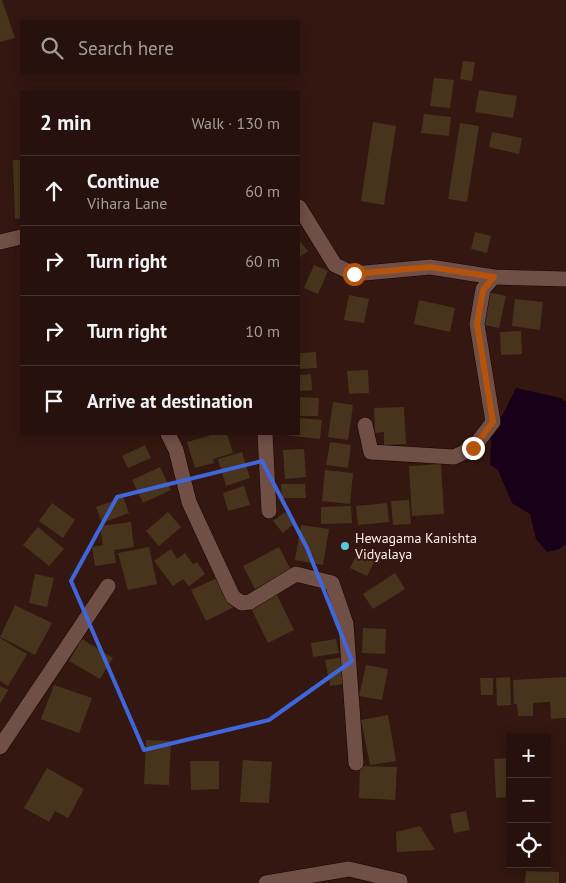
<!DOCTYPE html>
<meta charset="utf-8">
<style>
:root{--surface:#26110c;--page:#321f1a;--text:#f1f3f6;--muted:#a49d9d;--line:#42312d}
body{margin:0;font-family:"PT Sans",sans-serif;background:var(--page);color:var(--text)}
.controls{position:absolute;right:15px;bottom:15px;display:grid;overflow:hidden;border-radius:0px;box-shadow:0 2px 12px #0003}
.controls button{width:45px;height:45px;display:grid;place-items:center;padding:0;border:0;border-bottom:1px solid var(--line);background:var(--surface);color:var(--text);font:25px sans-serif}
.stop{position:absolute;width:15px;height:15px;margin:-11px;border:4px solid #b45309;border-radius:50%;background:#fff}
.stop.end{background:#b45309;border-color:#fff;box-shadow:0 1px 5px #0008}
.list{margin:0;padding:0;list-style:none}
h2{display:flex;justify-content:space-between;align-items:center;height:65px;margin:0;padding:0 20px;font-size:21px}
h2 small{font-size:16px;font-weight:400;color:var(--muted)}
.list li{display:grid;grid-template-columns:32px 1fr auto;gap:15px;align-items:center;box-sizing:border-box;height:70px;padding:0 20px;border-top:1px solid var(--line)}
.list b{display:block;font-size:19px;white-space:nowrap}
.list p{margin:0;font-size:16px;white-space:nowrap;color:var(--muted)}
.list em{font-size:16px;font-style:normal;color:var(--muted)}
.icon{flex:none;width:28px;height:28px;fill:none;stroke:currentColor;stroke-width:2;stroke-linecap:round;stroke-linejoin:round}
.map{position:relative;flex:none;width:566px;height:883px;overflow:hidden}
.search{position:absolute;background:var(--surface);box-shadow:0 2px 12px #0003;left:20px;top:20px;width:280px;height:55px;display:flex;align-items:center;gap:12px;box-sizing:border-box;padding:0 18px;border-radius:0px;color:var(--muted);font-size:19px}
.panel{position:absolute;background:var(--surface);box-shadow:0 2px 12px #0003;left:20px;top:90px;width:280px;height:345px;border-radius:0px}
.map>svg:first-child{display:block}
.water{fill:#170018}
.building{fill:#48341c}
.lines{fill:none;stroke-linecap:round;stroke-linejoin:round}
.street-casing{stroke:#190300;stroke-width:16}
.street{stroke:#704f46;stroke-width:15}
.route{stroke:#b45309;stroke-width:6}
.marked{fill:none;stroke:#3f66db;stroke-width:4;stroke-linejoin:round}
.poi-dot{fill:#53cbda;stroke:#331710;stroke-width:2}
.labels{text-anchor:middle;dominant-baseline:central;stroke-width:4;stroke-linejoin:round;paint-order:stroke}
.poi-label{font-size:14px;fill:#fdf0ed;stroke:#331710;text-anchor:start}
</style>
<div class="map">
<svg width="566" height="883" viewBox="0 0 566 883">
<rect width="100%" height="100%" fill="#331710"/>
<polygon class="water" points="516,388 561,398 566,402 566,544 559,549 547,552 536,539 530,514 512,503 498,470 490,465 491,438"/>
<g class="building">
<polygon points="0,0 2,0 15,38 0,42"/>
<polygon points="463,61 475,62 472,81 460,79"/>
<polygon points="434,78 454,80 450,108 430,106"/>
<polygon points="479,90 517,96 513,118 475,112"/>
<polygon points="424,114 451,117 449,136 421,133"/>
<polygon points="373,122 396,126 384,205 361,201"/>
<polygon points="460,123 479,126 467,202 448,199"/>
<polygon points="492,132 522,138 519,154 489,147"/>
<polygon points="13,160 21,160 21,218 15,219"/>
<polygon points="475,232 491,236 487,253 471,249"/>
<polygon points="299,240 308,251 299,258"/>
<polygon points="314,265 328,271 318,294 304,288"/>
<polygon points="487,292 506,296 499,328 480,324"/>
<polygon points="349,295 369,299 364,323 344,320"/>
<polygon points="515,299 543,302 540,330 512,326"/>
<polygon points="419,300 455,308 450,332 414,324"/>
<polygon points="521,331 522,354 501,355 500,332"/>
<polygon points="316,352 317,368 299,369 299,353"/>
<polygon points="368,370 369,393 349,394 347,371"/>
<polygon points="311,374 312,390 299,391 299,375"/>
<polygon points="299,397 319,398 318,416 299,416"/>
<polygon points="333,402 353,405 348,440 328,437"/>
<polygon points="404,407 406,444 384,445 384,432 375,433 374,408"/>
<polygon points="299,418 322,420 320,439 286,435 299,434"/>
<polygon points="215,434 227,434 233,453 213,459 214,463 195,468 187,442"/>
<polygon points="330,442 351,445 348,468 326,465"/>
<polygon points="145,445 151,458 128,468 122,456"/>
<polygon points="304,449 306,477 285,479 283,450"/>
<polygon points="242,452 250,478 226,486 218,459"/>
<polygon points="441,464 444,514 412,516 409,466"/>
<polygon points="160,467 171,490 143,503 132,480"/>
<polygon points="325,470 353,473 350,504 322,501"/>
<polygon points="281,484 305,484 306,498 282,498"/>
<polygon points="244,486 250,505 228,511 223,493"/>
<polygon points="123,497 129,513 102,523 96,507"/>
<polygon points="409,500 411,524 393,525 391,501"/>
<polygon points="52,503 75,520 63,538 39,521"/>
<polygon points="387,503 389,522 358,525 356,506"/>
<polygon points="351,506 352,523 321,524 321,507"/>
<polygon points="168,512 181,527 159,546 146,531"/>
<polygon points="285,512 295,523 283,533 273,521"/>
<polygon points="131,522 134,547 114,550 116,563 95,566 92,547 103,545 100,526"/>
<polygon points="301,525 329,529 323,565 295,560"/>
<polygon points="38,527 64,549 49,566 23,545"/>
<polygon points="361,546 378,555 367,576 350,568"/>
<polygon points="149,547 157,584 128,590 118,553"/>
<polygon points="279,547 291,570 255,589 243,566"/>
<polygon points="171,549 177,559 185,553 193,564 197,562 205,574 189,586 183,579 173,586 154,561"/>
<polygon points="395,573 405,589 373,609 363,594"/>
<polygon points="35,574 54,578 47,607 29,603"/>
<polygon points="219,577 234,607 206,621 191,590"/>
<polygon points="276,593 294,630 268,643 250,606"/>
<polygon points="15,605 52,623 35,655 0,637"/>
<polygon points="363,628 386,629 385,654 362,653"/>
<polygon points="0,638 27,654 8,686 0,681"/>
<polygon points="82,639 113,658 100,679 69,661"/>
<polygon points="336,639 339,653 313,657 311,643"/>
<polygon points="345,657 350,683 330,686 325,660"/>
<polygon points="366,665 388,669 382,700 359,696"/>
<polygon points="510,677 511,705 497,706 496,678"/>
<polygon points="566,677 566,718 551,719 550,702 533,703 533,716 518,716 517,704 514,704 513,680"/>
<polygon points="480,678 493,678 493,695 481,695"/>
<polygon points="54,685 92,698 79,733 41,719"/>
<polygon points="0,686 8,690 0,704"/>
<polygon points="388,715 396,761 370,765 361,720"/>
<polygon points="146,740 171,741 169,785 144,784"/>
<polygon points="510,758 510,797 496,798 494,759"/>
<polygon points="243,760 272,762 269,803 240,802"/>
<polygon points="190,761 219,761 219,789 191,790"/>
<polygon points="360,766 397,767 395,800 359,798"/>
<polygon points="47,768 84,789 68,818 55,811 49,822 24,808"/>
<polygon points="466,811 470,830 454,833 450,814"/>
<polygon points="547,818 550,818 549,843 547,843"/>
<polygon points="420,826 435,850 397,852 396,832"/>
<polygon points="526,871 559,872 559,883 525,883"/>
</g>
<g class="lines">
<g class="street-casing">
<g id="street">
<polyline points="299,207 335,265 354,274 430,267 494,277 566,279"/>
<polyline points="0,242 21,237"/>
<polyline points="365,425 371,452 454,457 473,448 493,422 477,324 483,289 494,277"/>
<polyline points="168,434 176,450 189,502 233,597 242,603 250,602 296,574 332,583 346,624 356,763"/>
<polyline points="265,434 269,511"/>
<polyline points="0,747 108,586"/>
<polyline points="266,883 349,869 400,881 400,883"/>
</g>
</g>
<use href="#street" class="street"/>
</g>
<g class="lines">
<polyline class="route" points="354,274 430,267 494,277 483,290 477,324 493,422 473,448"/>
</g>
<path class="marked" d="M262,461L307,548L352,661L269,720L144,750L71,581L117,497Z"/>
<circle class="poi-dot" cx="345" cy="546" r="5"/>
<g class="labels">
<g class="poi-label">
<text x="355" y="538">Hewagama Kanishta<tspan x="355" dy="16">Vidyalaya</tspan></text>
</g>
</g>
</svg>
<div class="controls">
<button>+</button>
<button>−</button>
<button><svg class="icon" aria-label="locate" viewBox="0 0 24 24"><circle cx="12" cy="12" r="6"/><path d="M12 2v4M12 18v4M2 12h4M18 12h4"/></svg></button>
</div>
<div class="stop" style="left:354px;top:274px"></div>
<div class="stop end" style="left:473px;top:448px"></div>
<div class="search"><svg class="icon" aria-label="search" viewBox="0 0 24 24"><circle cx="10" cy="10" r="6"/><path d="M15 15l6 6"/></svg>Search here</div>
<section class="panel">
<h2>2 min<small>Walk · 130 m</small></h2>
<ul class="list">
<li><svg class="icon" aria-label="ahead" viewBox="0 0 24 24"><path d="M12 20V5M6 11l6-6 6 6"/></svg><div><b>Continue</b><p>Vihara Lane</p></div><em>60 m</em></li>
<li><svg class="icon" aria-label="right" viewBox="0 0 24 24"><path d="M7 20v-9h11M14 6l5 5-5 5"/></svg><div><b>Turn right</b></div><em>60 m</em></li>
<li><svg class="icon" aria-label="right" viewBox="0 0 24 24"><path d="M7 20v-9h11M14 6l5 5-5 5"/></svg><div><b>Turn right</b></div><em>10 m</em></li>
<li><svg class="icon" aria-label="arrive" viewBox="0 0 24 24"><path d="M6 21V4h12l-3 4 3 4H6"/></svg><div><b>Arrive at destination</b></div></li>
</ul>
</section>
</div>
